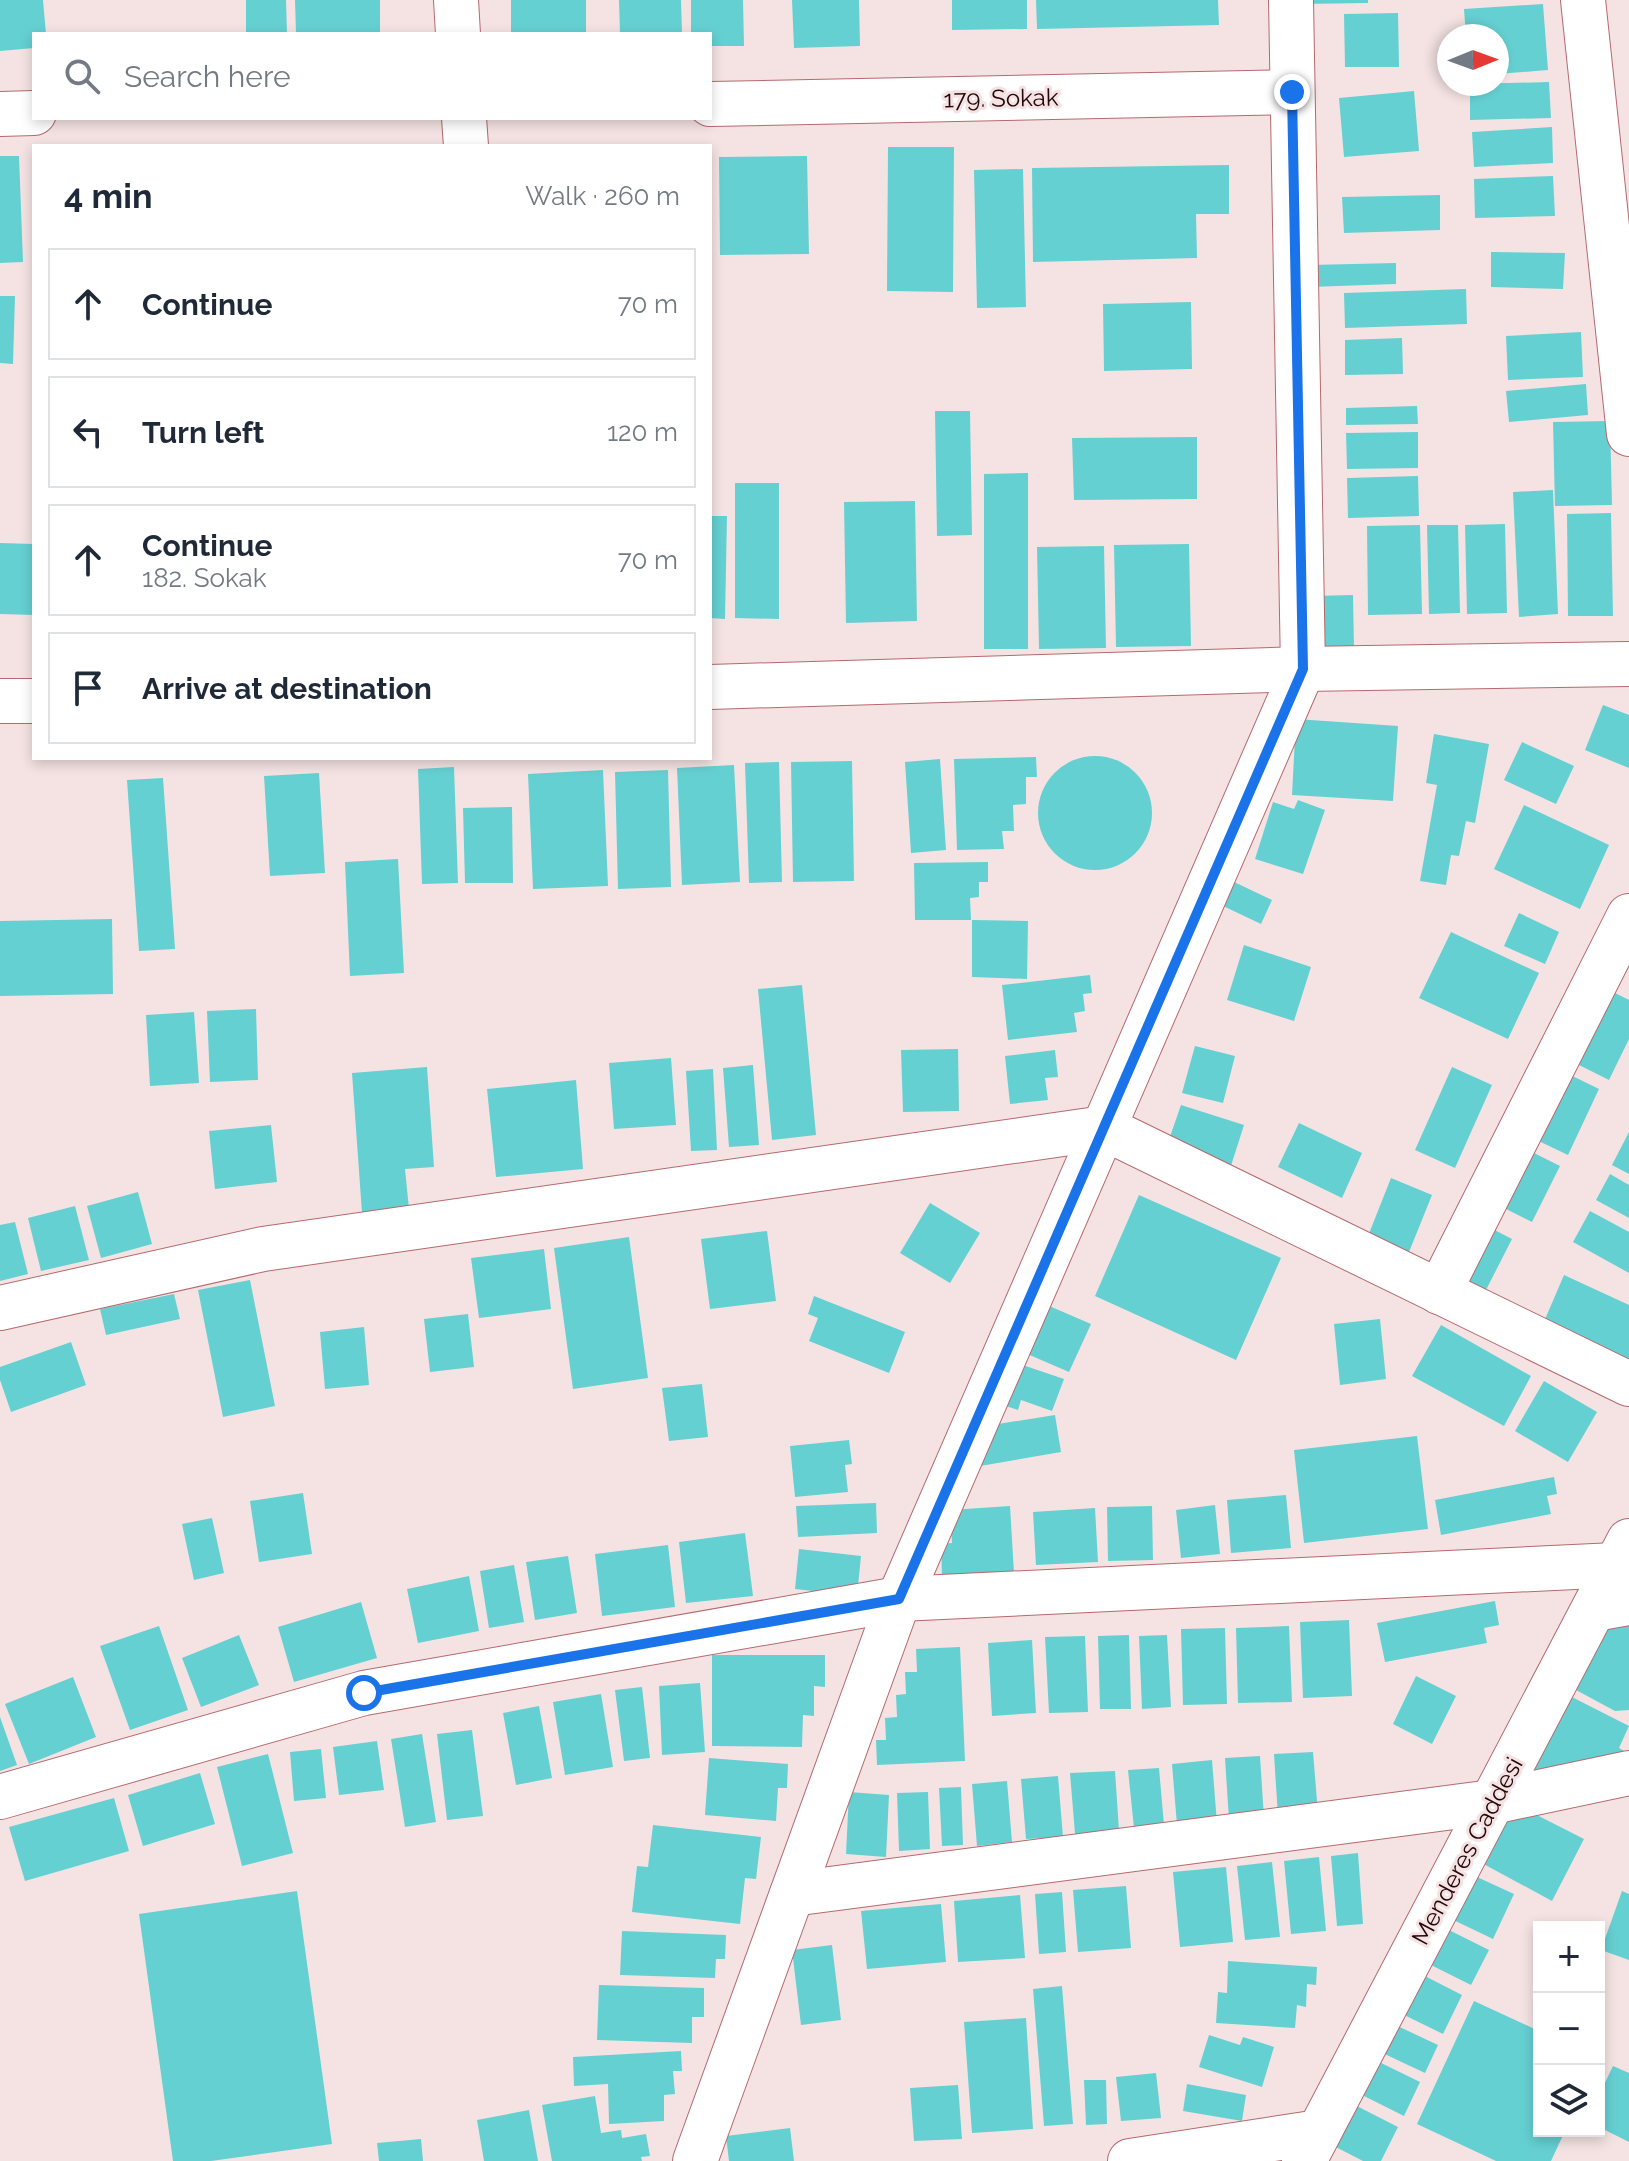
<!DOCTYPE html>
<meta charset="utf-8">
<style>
:root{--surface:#fff;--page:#f6f6f7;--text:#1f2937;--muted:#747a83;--line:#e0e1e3}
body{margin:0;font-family:Raleway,sans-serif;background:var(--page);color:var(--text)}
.controls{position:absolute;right:24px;bottom:24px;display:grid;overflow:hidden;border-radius:0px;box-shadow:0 4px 12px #0003}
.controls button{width:72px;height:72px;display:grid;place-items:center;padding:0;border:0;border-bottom:2px solid var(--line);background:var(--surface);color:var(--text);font:40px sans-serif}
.compass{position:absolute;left:1437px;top:24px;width:72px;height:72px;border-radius:50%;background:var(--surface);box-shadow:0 4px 12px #0003;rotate:89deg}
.stop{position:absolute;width:24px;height:24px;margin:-18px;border:6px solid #1a73e8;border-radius:50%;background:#fff}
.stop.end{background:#1a73e8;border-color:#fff;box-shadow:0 2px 8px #0008}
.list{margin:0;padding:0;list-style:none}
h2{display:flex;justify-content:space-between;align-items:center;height:104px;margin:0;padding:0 32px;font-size:34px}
h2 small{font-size:26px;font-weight:400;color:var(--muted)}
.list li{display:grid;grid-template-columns:52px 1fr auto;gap:24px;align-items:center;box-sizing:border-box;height:112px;margin:0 16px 16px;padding:0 16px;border:2px solid var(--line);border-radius:0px}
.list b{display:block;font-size:30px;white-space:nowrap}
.list p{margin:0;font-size:26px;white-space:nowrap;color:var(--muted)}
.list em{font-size:26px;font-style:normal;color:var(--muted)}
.icon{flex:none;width:44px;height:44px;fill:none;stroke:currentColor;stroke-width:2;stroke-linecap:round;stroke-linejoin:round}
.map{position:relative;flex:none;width:1629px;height:2161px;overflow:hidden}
.search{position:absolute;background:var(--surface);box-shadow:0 4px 12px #0003;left:32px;top:32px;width:680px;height:88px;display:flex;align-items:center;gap:20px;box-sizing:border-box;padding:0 28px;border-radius:0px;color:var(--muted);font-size:30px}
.panel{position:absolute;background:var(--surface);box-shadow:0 4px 12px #0003;left:32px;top:144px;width:680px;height:616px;border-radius:0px}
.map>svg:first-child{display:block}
.building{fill:#65d0d2}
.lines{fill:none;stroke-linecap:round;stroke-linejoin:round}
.street-casing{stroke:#b6696d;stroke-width:46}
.secondary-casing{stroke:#b6696d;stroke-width:46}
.street{stroke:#fff;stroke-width:44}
.secondary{stroke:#fff;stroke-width:44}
.route{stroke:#1a73e8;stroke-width:10}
.labels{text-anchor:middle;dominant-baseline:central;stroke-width:6;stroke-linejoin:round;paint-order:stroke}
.street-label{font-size:24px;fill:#230609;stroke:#f5e3e3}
</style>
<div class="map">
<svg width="1629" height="2161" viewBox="0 0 1629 2161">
<rect width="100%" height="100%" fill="#f5e3e3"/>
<g class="building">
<polygon points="0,0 43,0 46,34 34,34 34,48 0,51"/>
<polygon points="246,0 286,0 287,34 246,34"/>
<polygon points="295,0 380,0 380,34 296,34"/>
<rect x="511" y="0" width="75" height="34"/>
<polygon points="619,0 681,0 682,34 620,34"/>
<polygon points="691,0 743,0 744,46 710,46 710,34 691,34"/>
<polygon points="792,0 859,0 860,46 794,48"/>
<polygon points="952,0 1027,0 1027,29 952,30"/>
<polygon points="1036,0 1218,0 1219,25 1037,29"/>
<polygon points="1303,0 1368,0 1368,3 1303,4"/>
<polygon points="1543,4 1548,70 1497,74 1497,36 1466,36 1464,9"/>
<polygon points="1398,13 1399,67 1345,67 1344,14"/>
<polygon points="1549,82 1551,118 1470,120 1470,84"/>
<polygon points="1414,91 1419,151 1344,157 1339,98"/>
<polygon points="1552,127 1553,163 1474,167 1472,132"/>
<polygon points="888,147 954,147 953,292 887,291"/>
<polygon points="0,156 19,156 23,262 0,263"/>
<polygon points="807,156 809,254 720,255 719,157"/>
<polygon points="1229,165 1229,214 1196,214 1197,258 1033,262 1032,168"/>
<polygon points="1023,169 1026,307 977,308 974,170"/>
<polygon points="1553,176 1555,216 1475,218 1474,179"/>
<polygon points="1440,195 1440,230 1344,233 1342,197"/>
<polygon points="1491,252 1565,253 1563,289 1491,287"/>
<polygon points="1396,263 1396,284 1310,287 1309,265"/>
<polygon points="1466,289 1467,324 1345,328 1344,293"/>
<polygon points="0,296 15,296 13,364 0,363"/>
<polygon points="1191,302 1192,369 1104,371 1103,304"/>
<polygon points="1581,332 1583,377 1508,380 1506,336"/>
<polygon points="1402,338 1403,374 1345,375 1345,340"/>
<polygon points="1586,384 1588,415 1509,422 1506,391"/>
<polygon points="1417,406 1418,424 1346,425 1346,408"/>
<polygon points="935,411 970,411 972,535 937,536"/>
<polygon points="1610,421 1612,505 1555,506 1553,422"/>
<polygon points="1418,432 1418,468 1347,469 1346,433"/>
<polygon points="1197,437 1197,499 1074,500 1072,438"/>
<polygon points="1028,473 1028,649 984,649 984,474"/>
<polygon points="1418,476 1419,516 1348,518 1347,478"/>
<polygon points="735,483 779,483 779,619 735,618"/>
<polygon points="1553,490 1558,614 1519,617 1513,492"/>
<polygon points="915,501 917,621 846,623 844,502"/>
<polygon points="1611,513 1613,616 1568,616 1567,514"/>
<polygon points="710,516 727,516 725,619 710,618"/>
<polygon points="1505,524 1507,613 1467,614 1465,525"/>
<polygon points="1420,525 1422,614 1368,615 1367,526"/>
<polygon points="1427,525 1458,525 1460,613 1429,614"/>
<polygon points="0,543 34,544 34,615 0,614"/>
<polygon points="1189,544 1191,646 1116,647 1114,545"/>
<polygon points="1104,546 1106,648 1039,649 1037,547"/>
<polygon points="1353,595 1354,648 1314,649 1313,596"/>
<polygon points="1603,705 1629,715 1629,768 1585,750"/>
<polygon points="1296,719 1398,726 1393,801 1292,795"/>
<polygon points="1434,734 1489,744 1475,823 1466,821 1459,856 1451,855 1446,885 1420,881 1437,785 1426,783"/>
<polygon points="1522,742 1574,766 1556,804 1504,780"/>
<circle cx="1095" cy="813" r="57"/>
<polygon points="1036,757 1037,777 1026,777 1026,804 1013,805 1014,831 1002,831 1004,849 957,850 954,759"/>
<polygon points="940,759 946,850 911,853 905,762"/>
<polygon points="852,761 854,881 793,882 791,762"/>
<polygon points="779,762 782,882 749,883 745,763"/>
<polygon points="734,765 740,882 682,885 677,768"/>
<polygon points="454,767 458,883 422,884 418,769"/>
<polygon points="603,770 608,886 533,889 528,774"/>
<polygon points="668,770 671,887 618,889 615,772"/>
<polygon points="319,773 325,873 270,876 264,776"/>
<polygon points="163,778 175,949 139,951 127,780"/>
<polygon points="1298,800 1325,810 1303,874 1255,859 1273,802 1294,809"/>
<polygon points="1524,805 1609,845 1580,909 1494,869"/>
<polygon points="512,807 513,883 465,883 463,808"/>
<polygon points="398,859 404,973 350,976 345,862"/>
<polygon points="988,862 988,882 979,882 979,897 970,898 971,920 915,920 914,863"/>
<polygon points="1232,881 1272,900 1261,924 1221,905"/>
<polygon points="1519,913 1559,932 1545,964 1504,946"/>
<polygon points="112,919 113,994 0,996 0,921"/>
<polygon points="972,920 1028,921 1027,979 972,977"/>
<polygon points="1451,932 1539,973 1508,1039 1419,998"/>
<polygon points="1244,945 1311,967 1294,1021 1227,1000"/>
<polygon points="1090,975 1092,993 1083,994 1085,1011 1074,1013 1077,1032 1008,1040 1002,985"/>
<polygon points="802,985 816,1135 772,1140 758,989"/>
<polygon points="1599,985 1629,1000 1629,1039 1609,1080 1563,1057"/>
<polygon points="256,1009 258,1080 210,1082 207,1011"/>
<polygon points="194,1012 199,1083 150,1086 146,1015"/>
<polygon points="1195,1046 1235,1056 1223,1103 1182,1093"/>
<polygon points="958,1049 959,1111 903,1112 901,1050"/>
<polygon points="1055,1050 1058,1077 1045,1078 1048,1100 1010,1104 1005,1056"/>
<polygon points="671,1058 676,1125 614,1129 609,1063"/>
<polygon points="753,1065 759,1145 729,1147 723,1068"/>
<polygon points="427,1067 434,1167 405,1169 409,1209 362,1213 352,1073"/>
<polygon points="1452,1067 1492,1085 1455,1168 1415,1150"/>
<polygon points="1554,1067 1599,1089 1568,1155 1522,1133"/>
<polygon points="713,1069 717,1150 691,1151 686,1071"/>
<polygon points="576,1080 583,1169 496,1177 487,1089"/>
<polygon points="1181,1105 1244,1125 1229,1172 1165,1151"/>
<polygon points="1299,1123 1362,1153 1342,1198 1278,1167"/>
<polygon points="271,1125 277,1182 215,1189 209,1131"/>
<polygon points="1629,1132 1629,1174 1612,1165"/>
<polygon points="1516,1144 1560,1166 1532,1222 1488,1200"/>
<polygon points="1610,1174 1629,1185 1629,1218 1596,1200"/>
<polygon points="1391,1178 1432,1195 1409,1252 1368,1236"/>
<polygon points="138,1192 152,1244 101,1258 87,1206"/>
<polygon points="1139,1195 1281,1258 1236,1360 1095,1296"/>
<polygon points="930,1203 980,1233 950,1283 900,1253"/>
<polygon points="75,1206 89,1260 41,1271 28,1218"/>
<polygon points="1590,1211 1629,1232 1629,1273 1573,1242"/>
<polygon points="15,1222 28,1274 0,1281 0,1225"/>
<polygon points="1479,1222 1512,1239 1486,1290 1452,1273"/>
<polygon points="767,1231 776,1301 710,1309 701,1239"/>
<polygon points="629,1237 648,1378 573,1389 554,1248"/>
<polygon points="544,1249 551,1309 479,1318 471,1258"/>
<polygon points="1564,1275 1629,1305 1629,1358 1627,1363 1543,1324"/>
<polygon points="250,1280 275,1406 223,1417 198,1290"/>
<polygon points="174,1294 180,1319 106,1335 100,1309"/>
<polygon points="814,1296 905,1332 889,1373 809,1341 818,1318 808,1314"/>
<polygon points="1040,1302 1091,1324 1069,1372 1018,1350"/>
<polygon points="468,1314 474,1367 430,1372 424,1319"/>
<polygon points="1380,1319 1386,1379 1340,1385 1334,1324"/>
<polygon points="1441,1325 1531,1376 1504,1426 1412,1376"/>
<polygon points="364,1327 369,1385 325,1389 320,1332"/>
<polygon points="71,1342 86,1385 11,1412 0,1380 0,1367"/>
<polygon points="1011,1361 1064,1379 1052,1411 1021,1400 1018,1410 997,1403"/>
<polygon points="1544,1381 1597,1412 1568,1462 1515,1431"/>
<polygon points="702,1384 708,1437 669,1441 662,1388"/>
<polygon points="1055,1415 1061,1452 963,1469 979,1427"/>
<polygon points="1417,1436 1428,1529 1304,1543 1294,1450"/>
<polygon points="849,1440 852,1464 845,1465 848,1492 795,1497 790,1446"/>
<polygon points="1554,1477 1557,1494 1547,1496 1551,1514 1441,1535 1435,1500"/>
<polygon points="303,1493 312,1554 259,1562 250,1501"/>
<polygon points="1286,1495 1291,1548 1231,1553 1227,1500"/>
<polygon points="876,1503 877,1533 798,1537 796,1506"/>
<polygon points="1215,1505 1220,1554 1181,1558 1176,1510"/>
<polygon points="1010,1506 1014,1573 942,1577 941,1544 952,1543 950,1510"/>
<polygon points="1152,1506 1153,1560 1108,1561 1107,1507"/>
<polygon points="1095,1508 1098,1562 1036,1565 1033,1512"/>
<polygon points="212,1518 224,1573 194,1580 182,1524"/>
<polygon points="745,1533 753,1596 686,1603 679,1542"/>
<polygon points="668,1545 675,1607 602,1616 595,1554"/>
<polygon points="799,1549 861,1556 857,1596 795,1589"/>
<polygon points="568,1556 577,1613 535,1620 526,1562"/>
<polygon points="514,1565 524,1622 489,1628 480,1571"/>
<polygon points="469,1576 479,1631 418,1643 407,1589"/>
<polygon points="1495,1601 1499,1625 1484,1628 1487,1643 1385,1662 1377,1623"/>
<polygon points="361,1602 377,1658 294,1682 278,1627"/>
<polygon points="1349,1620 1352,1696 1303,1698 1300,1622"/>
<polygon points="1629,1623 1629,1710 1615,1711 1576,1690 1573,1662 1590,1628"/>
<polygon points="159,1626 188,1710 130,1730 100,1646"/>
<polygon points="1289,1626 1292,1702 1238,1703 1236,1628"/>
<polygon points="1225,1628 1227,1704 1183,1705 1181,1629"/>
<polygon points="239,1635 259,1685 201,1707 182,1658"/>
<polygon points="1129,1635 1131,1709 1100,1709 1098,1636"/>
<polygon points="1167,1635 1171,1707 1142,1709 1139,1636"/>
<polygon points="1085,1636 1088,1712 1049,1713 1045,1637"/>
<polygon points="1032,1640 1036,1713 992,1716 988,1643"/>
<polygon points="960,1647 965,1761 877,1765 876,1740 886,1740 885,1718 897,1717 896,1695 906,1694 905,1672 917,1672 916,1649"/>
<polygon points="712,1655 825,1655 825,1687 814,1686 814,1716 803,1715 802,1747 712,1746"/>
<polygon points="1416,1676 1456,1696 1432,1744 1393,1724"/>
<polygon points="73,1677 96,1737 29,1764 5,1704"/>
<polygon points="700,1683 705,1752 662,1755 659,1686"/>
<polygon points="642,1687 650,1758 624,1761 615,1690"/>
<polygon points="1564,1693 1629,1726 1619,1748 1629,1754 1553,1784 1525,1770"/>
<polygon points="601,1694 613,1767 565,1775 553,1702"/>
<polygon points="539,1706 552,1778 516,1785 503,1713"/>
<polygon points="0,1717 17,1765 0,1771"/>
<polygon points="472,1730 483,1816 447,1820 437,1734"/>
<polygon points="422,1734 436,1822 405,1827 391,1739"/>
<polygon points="377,1741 384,1790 339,1795 333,1747"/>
<polygon points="321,1749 326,1798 294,1801 290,1752"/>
<polygon points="1313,1752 1318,1813 1278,1817 1274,1754"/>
<polygon points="268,1754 293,1853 242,1866 217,1767"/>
<polygon points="1260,1756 1264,1818 1229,1820 1225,1758"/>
<polygon points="709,1758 788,1764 787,1788 778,1788 776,1821 705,1815"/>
<polygon points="1212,1760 1217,1823 1177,1825 1172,1764"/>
<polygon points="1159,1768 1164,1825 1134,1828 1128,1770"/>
<polygon points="1115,1771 1119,1830 1075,1834 1070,1773"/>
<polygon points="200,1773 215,1824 143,1846 128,1795"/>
<polygon points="1058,1776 1063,1837 1026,1839 1021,1779"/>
<polygon points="1007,1781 1012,1842 977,1846 972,1784"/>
<polygon points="961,1787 963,1845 942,1846 939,1788"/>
<polygon points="849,1792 889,1795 886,1857 846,1854"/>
<polygon points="928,1792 930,1849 899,1851 897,1793"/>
<polygon points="114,1798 129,1851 25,1881 9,1827"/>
<polygon points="1509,1801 1584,1839 1552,1901 1478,1861"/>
<polygon points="653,1825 761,1837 756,1879 745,1878 740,1924 632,1912 637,1866 648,1867"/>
<polygon points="1358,1853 1363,1924 1337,1926 1331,1856"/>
<polygon points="1319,1857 1326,1931 1291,1934 1284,1861"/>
<polygon points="1272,1862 1280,1937 1245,1940 1237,1866"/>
<polygon points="1226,1867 1233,1942 1180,1947 1173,1872"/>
<polygon points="1464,1871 1514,1894 1493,1939 1443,1915"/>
<polygon points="1126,1886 1131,1948 1078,1952 1073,1890"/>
<polygon points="297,1891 332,2144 211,2161 173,2161 139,1914"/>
<polygon points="1622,1891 1629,1894 1629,1960 1601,1950"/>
<polygon points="1062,1892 1066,1952 1039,1954 1035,1894"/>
<polygon points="1020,1895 1025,1958 958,1962 954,1901"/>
<polygon points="941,1904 946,1962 867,1969 861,1911"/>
<polygon points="1437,1924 1489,1950 1471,1985 1419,1959"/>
<polygon points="622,1931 726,1935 725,1959 716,1959 715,1978 620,1975"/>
<polygon points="832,1945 841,2020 801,2025 792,1950"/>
<polygon points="1228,1961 1317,1967 1316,1985 1307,1984 1306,2007 1297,2005 1295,2028 1216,2023 1218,1992 1227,1993"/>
<polygon points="1415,1971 1462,1995 1443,2034 1396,2011"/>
<polygon points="599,1985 704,1988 704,2017 692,2017 692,2043 597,2040"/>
<polygon points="1062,1986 1073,2124 1044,2126 1033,1989"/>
<polygon points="1474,2001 1539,2031 1539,2131 1565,2131 1551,2161 1496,2161 1417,2124"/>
<polygon points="1026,2018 1033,2129 972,2133 964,2022"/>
<polygon points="1389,2022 1438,2045 1425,2073 1376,2050"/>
<polygon points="1209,2035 1240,2045 1243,2037 1274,2047 1262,2087 1199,2067"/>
<polygon points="681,2051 682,2071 673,2071 675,2094 664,2095 664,2121 609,2124 608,2084 574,2086 573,2057"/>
<polygon points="1373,2059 1420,2082 1404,2116 1356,2092"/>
<polygon points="1613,2066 1629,2073 1629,2142 1599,2127 1599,2095"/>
<polygon points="1156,2073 1161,2118 1121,2121 1116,2077"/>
<polygon points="1084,2080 1106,2080 1107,2124 1086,2125"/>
<polygon points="1187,2084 1246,2095 1242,2121 1183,2111"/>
<polygon points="958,2085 962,2139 914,2141 910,2088"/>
<polygon points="595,2096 601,2133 621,2130 622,2138 646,2134 650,2156 641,2157 642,2161 552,2161 542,2105"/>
<polygon points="1349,2102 1398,2127 1381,2161 1363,2161 1328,2143"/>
<polygon points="529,2110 538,2161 484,2161 477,2120"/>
<polygon points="790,2128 794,2161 729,2161 726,2136"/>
<polygon points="421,2139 423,2161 379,2161 377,2143"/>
</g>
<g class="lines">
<g class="street-casing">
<g id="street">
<polyline points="456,0 458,34"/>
<polyline points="1583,0 1629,434"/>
<polyline points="710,104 1292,92"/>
<polyline points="0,114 34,113"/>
<polyline points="464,118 466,146"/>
<polyline points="1439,1292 1629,916"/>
<polyline points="0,1308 263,1249 1104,1128 1629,1384"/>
<polyline points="1594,1609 1629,1603"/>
<polyline points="0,1797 364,1693 899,1599 1616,1565"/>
<polyline points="792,1894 1492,1802 1629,1773"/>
<polyline points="695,2161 899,1599 1303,669 1291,0"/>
<polyline points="1130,2161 1319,2132"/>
</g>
</g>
<g class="secondary-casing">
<g id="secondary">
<polyline points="710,687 1303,669 1629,664"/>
<polyline points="0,701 34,701"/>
<polyline points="1304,2161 1629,1541"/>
</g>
</g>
<use href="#street" class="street"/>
<use href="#secondary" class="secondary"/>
</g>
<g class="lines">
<polyline class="route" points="364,1693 899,1599 1303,669 1292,92"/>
</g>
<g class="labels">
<g class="street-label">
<text transform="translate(1001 98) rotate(-1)">179. Sokak</text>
<text transform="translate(1467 1851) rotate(-62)">Menderes Caddesi</text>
</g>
</g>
</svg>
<div class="controls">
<button>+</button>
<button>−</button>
<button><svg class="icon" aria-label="layers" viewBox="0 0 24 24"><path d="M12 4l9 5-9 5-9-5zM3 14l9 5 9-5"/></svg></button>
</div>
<svg class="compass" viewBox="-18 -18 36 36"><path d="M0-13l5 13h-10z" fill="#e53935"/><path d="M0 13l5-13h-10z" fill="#747a83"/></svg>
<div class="stop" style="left:364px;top:1693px"></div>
<div class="stop end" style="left:1292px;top:92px"></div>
<div class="search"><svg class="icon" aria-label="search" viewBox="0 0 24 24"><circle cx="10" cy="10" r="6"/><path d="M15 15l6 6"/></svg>Search here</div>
<section class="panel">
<h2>4 min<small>Walk · 260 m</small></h2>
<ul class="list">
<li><svg class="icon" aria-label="ahead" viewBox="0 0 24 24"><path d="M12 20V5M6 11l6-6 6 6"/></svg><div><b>Continue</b></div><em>70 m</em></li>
<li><svg class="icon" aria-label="left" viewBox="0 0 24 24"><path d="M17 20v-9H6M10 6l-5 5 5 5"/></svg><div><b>Turn left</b></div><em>120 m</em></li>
<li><svg class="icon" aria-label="ahead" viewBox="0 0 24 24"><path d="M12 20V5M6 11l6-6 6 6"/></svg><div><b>Continue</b><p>182. Sokak</p></div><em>70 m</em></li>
<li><svg class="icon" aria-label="arrive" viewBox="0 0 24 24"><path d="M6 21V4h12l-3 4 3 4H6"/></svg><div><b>Arrive at destination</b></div></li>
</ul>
</section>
</div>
